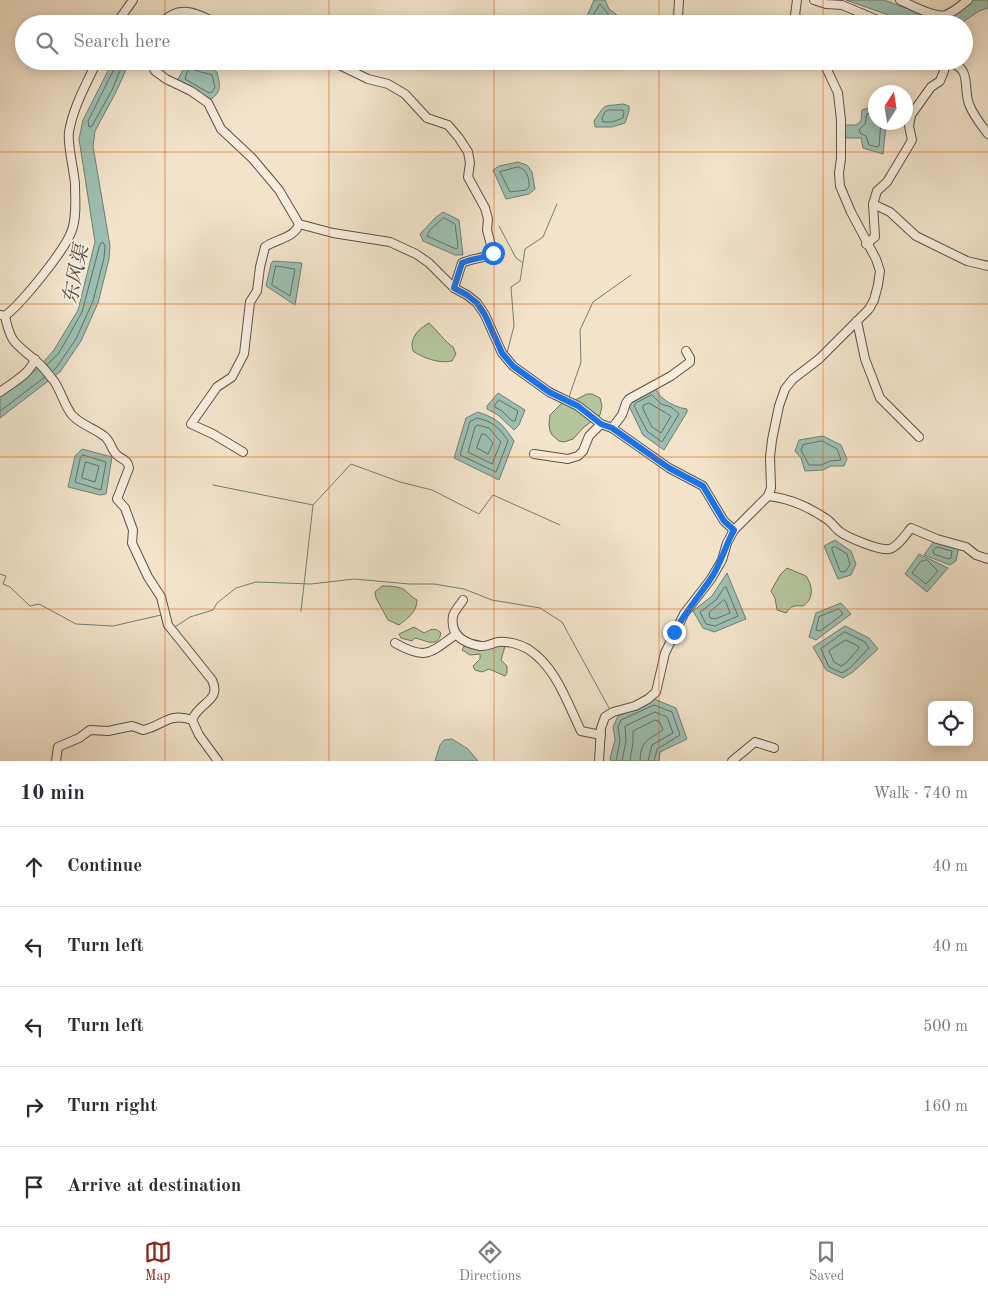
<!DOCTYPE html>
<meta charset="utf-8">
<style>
:root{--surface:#fff;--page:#f2f2f3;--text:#2b2b33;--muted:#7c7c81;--line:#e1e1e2;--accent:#8f2418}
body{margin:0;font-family:"Old Standard TT","Noto Serif SC",serif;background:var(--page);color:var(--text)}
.controls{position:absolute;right:15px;bottom:15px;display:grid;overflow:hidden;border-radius:8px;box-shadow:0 2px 12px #0003}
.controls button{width:45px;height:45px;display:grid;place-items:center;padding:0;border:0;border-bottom:1px solid var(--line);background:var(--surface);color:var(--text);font:25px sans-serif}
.compass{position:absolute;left:868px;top:85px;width:45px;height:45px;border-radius:50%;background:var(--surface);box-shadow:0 2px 12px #0003;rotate:12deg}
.stop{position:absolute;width:15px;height:15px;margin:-11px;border:4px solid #1a73e8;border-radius:50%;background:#fff}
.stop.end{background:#1a73e8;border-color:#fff;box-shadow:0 1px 5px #0008}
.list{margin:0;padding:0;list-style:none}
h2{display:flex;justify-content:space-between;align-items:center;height:65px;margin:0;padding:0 20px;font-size:21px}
h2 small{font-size:16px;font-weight:400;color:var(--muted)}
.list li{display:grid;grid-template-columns:32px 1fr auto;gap:15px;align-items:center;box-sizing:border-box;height:80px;padding:0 20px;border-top:1px solid var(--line)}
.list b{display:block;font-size:19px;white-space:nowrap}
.list em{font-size:16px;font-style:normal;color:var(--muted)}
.icon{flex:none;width:28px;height:28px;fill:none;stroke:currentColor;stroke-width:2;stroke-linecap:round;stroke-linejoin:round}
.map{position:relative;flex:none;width:988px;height:761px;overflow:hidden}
.search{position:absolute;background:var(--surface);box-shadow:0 2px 12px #0003;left:15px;right:15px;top:15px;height:55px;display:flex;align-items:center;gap:12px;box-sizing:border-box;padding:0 18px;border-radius:28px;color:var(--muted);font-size:19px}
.sheet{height:465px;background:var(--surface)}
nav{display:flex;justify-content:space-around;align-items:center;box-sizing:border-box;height:70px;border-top:1px solid var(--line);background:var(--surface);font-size:14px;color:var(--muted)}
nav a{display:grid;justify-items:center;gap:2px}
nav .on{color:var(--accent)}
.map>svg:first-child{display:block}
.green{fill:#b4c59c;stroke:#70725b}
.water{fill:#9cbfb1;stroke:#6f7f75}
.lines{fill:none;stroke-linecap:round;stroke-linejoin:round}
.shore{stroke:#646f66;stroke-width:1}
.stream{stroke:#6f7f75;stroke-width:1}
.minor-casing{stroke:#5d5046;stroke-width:10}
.minor{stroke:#f7eddd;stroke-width:8}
.route{stroke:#1a73e8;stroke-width:6}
.grid{fill:none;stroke:#df560d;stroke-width:1;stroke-opacity:0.55}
.labels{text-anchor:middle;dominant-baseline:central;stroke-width:4;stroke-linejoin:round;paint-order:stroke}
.water-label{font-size:20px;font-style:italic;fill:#4d4f47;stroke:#f7eddd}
</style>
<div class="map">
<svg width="988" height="761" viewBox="0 0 988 761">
<rect width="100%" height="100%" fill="#f2e3ca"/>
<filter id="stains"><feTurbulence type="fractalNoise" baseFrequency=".004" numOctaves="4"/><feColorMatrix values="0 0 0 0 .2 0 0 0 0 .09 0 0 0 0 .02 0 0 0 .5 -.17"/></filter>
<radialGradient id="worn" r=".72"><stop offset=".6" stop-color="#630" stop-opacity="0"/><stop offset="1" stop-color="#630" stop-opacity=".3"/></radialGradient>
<g class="green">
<path d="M429,323C437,330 446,343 453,347L456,354L452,361C440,364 423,358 413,351C409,337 419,329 429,323Z"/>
<polygon points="587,394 592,394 600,398 602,406 600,415 584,427 573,439 564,442 559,441 552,435 550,431 549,425 550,415 563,402 573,401"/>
<path d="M787,568L806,576C813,586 814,599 803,606C794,605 791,606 786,613L777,610L775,598L771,591L780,575Z"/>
<path d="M382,586C388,586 397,586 403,589C408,592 411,597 417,600C417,612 408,618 399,625L388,620L376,598L375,592Z"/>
<path d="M414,627L424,633C431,629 435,627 441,633C438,649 425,640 415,638L412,641L401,638L399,634Z"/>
<polygon points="475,640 484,642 501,642 505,646 501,660 507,666 507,673 505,676 489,669 482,672 475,670 473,666 480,659 480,654 470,655 462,650 466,643"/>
</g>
<g class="water">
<polygon points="594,0 605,0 609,9 617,15 619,24 579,24 588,14"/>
<polygon points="846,0 884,0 943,22 973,0 988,0 988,8 979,11 960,24 914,24"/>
<polygon points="113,61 130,61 116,92 95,131 93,146 110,246 109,259 98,303 81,341 60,372 0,418 0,395 38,368 54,350 78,310 95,242 79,139 83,120"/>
<path d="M193,63C200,68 210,66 217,72C220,84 222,92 211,99L177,81L184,68Z"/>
<path d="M623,104L629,106V111L625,123L612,127H595L594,121C607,102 601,107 623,104Z"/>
<polygon points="875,106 876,122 885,123 886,126 883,154 863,148 861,138 846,138 845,125 856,125 861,121 862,110"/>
<polygon points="518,162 527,165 532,172 535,189 529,194 506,199 493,170 499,166"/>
<polygon points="443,212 459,220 463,255 455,255 423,241 420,234 435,218"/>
<polygon points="273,261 302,263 295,305 266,286 271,264"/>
<path d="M656,388C658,399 677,408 687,409V412L664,450L643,435L629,406L630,401Z"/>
<polygon points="498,393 525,410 519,425 514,430 498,415 487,409 487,406"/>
<path d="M478,412C498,419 502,423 514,441L499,480L454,458L466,418Z"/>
<polygon points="823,436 841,445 847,459 844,466 831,466 823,470 805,471 801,458 795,451 799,440"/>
<polygon points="82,449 112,457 106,494 100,495 68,487 75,456"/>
<polygon points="835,540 851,551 856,564 851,575 838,579 824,546"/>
<polygon points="934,541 959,547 956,561 950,565 924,555"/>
<polygon points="919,554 948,568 927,592 905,574"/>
<polygon points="727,573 746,619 714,632 703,628 693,611 712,596"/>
<polygon points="841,603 851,614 816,640 809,637 816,613"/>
<polygon points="845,626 869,638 878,649 853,672 843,678 826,670 813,647"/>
<polygon points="654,699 676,708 687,739 660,752 659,761 611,761 610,758 615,740 613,727 618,716 638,708"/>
<polygon points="452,739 468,749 478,761 435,761 440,745 444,740"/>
</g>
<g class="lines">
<g class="shore">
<path d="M586,24L592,17L600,4C602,6 613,20 614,24"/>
<polyline points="117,61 116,65 88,121 89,127 92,126 112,90 124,61"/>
<polygon points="191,69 212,75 215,87 212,92 209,93 185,79 187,72"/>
<polygon points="609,110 623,110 624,112 623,118 612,122 603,122 602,118 605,112"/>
<polyline points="876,111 867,114 865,124 859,130 860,133 866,136 869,145 877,147 879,146 881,122"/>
<path d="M518,167C528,170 529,178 529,187L526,190L510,192L500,172Z"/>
<polygon points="444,218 455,224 458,247 456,249 427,236 430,230"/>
<polygon points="276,266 295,269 290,296 272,285"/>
<polyline points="47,365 59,353 82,312 100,244 103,242 105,246 104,258 93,301 76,339 56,368 53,371"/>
<polygon points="652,395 661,404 671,407 679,414 662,442 647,431 634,406 636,403"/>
<polygon points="499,400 518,411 515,421 512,421 502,411 495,407 495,405"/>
<polygon points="649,403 671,416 661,433 652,427 643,409 643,406"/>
<polyline points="0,411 45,377"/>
<path d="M477,418C492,421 500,428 508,441L496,472L460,455L470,422Z"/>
<polygon points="478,425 489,428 501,442 492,464 468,452 475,427"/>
<polygon points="482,434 486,435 493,443 488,454 477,448"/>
<polygon points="822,441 837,449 841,460 830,461 821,465 809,465 801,450 803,445"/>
<polygon points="83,455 106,462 101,490 75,482 80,459"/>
<polygon points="86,462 99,466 95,482 82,478"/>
<polygon points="836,547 847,554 850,564 846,571 842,572 840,571 832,550 832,548"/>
<polygon points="937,547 952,551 951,558 948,559 934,554 933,551"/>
<polygon points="927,560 938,571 926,584 912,573 920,562"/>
<polygon points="726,587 738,616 715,626 706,624 700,612 716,600 724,588"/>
<polygon points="724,600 726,602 730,613 715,619 710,618 709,613"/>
<polygon points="839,609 842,612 842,615 820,631 816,630 819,617"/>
<polygon points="845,632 865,642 869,648 850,668 842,673 829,667 821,649"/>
<polygon points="846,640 858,646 859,648 846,663 841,666 834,662 829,651"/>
<polyline points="616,761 620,741 618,727 621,720 654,705 672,712 680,735 657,749 654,761"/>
<polyline points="622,761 626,741 625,726 655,712 667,717 673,733 652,745 648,761"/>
<path d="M630,761L633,742V731L655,720L660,722L663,730C648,740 641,740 640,761"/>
</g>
<g class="stream">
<polyline points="499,226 516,258 522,262"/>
<polyline points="507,353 514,326 511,287 520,281 525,249 543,237 557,204"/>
<polyline points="544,384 564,395"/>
<polyline points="569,397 581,362 580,330 593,302 631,275"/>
<polyline points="213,485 313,505"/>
<polyline points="0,574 6,576 3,584 10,587 30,606 39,604 76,624 113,626 161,615 165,629 166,629"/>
<polyline points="301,611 313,505 351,464 400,482 432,490 479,514 493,495 560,525"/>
<polyline points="175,627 190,617 213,610 217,603 236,588 256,582 311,584 354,579 410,584 434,584 464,589 492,600 540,608 562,622 609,708"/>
</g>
<g class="minor-casing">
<g id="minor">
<polyline points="797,0 795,15 801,24"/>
<polyline points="814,0 826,4 842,5 887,24"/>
<path d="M900,0C911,5 934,18 945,15C953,13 961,5 968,0"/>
<polyline points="116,24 133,0"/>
<path d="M160,24C180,3 196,13 218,24"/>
<polyline points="673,24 678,17 679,0"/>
<polyline points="150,61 155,71 166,79 191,91 208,103 221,129 252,158 279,190 299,224 333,233 390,242 416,254 429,263 454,288 467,295 477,303 485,315 502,353 513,366 549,392 578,406 601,424 612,428 669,468 703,486 724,521 734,530"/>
<path d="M331,61L368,79L388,84L405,94L427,118L448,125L459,138L468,152L470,163L468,177L485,208L488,219L487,230L493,253C484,259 472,258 462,263L454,288"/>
<path d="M944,61C974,67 962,84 969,104C973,115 981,125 988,134"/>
<polyline points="873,204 890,212 916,236 967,261 988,266"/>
<polyline points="866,244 875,237 873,204 877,191 887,182 908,147 912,140 909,126 911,115 931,87 940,81 944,71 945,62"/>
<path d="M0,315L5,316C11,345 16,343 36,361C43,366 48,374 54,381C61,391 64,405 72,415C81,425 94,428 104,436C111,441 111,450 117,455C122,460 128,459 129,468L117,499L125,508L133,530L132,543L148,577L161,597L168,625L212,680C222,701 199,702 192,720"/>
<path d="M5,316C22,303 66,249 72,230C77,216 75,199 75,184C74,170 67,144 69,132C73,107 87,83 97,61"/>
<polyline points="857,321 865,359 880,398 919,437"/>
<path d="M0,392C13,382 29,375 35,359"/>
<polyline points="612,428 622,415 626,403 629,399 671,376 690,362 690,358 686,351"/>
<path d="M243,452L213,434L191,424L217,387L232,377L244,354L250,302L257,291L260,267L265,247C276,239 295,238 299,224"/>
<polyline points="534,454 568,459 578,456 583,451 589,436 601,424"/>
<path d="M768,496C789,498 807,506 825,518C831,521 834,527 839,531C846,537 880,551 889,549C897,548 906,534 911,528L937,539L966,547L976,555L988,559"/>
<path d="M463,600C460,605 454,611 453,616C450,635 463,643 480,646C487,647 492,643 498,642C507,641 520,644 528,649C556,667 567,702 581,731L601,735"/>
<path d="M395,643C425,660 429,654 455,635"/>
<path d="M56,761L58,747L79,738L90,730L108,731L132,726L143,730C163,726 168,712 192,720L199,735L218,761"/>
<polyline points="599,761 601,728 605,717 613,712 635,706 648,699 656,692 665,653 684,614 711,579 722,560 727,543 734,530 768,496 771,488 770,457 772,440 779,406 785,389 793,379 819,359 869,309 874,300 878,285 880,271 876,259 851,212 840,186 839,173 841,159 841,120 838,93 823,61"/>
<polyline points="732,761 755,742 774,748"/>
</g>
</g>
<use href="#minor" class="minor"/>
</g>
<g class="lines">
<path class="route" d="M493,253C484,259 472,258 462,263L454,288L467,295L477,303L485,315L502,353L513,366L549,392L578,406L601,424L612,428L669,468L703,486L724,521L734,530C725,546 721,564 710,580C698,597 685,613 674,632"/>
</g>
<path class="grid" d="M165,0V24M329,0V24M494,0V24M659,0V24M823,0V24M165,61V761M329,61V761M494,61V761M659,61V761M823,61V761M0,152H988M0,304H988M0,457H988M0,609H988"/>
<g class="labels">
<g class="water-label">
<text transform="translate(77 275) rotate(-78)">东风渠</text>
</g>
</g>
<rect width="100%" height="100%" filter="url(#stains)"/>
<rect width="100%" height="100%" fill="url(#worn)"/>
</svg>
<div class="controls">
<button><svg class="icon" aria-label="locate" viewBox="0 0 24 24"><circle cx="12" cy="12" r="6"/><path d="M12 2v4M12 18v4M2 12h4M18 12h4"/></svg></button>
</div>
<svg class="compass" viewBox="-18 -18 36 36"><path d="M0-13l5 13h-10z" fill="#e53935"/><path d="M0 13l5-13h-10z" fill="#7c7c81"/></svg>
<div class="stop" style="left:493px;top:253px"></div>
<div class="stop end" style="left:674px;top:632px"></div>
<div class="search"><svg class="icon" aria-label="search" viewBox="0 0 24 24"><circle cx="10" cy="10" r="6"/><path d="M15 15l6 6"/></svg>Search here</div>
</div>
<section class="sheet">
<h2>10 min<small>Walk · 740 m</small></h2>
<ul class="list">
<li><svg class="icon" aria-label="ahead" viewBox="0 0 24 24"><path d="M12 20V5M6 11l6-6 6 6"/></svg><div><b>Continue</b></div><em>40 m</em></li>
<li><svg class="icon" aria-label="left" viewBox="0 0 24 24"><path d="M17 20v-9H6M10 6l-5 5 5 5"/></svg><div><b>Turn left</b></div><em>40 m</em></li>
<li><svg class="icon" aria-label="left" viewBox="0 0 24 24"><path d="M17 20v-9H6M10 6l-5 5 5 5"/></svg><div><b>Turn left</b></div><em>500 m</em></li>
<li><svg class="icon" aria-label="right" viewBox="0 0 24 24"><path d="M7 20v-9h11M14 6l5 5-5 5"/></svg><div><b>Turn right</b></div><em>160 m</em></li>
<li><svg class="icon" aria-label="arrive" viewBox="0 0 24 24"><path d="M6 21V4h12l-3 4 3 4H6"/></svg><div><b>Arrive at destination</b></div></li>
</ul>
</section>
<nav>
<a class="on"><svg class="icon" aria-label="map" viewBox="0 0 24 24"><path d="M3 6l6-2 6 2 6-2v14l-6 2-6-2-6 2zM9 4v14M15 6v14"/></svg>Map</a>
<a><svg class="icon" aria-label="directions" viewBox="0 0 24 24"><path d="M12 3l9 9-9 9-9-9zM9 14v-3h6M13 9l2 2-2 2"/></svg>Directions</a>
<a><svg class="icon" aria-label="saved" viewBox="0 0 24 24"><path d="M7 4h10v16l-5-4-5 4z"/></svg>Saved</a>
</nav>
